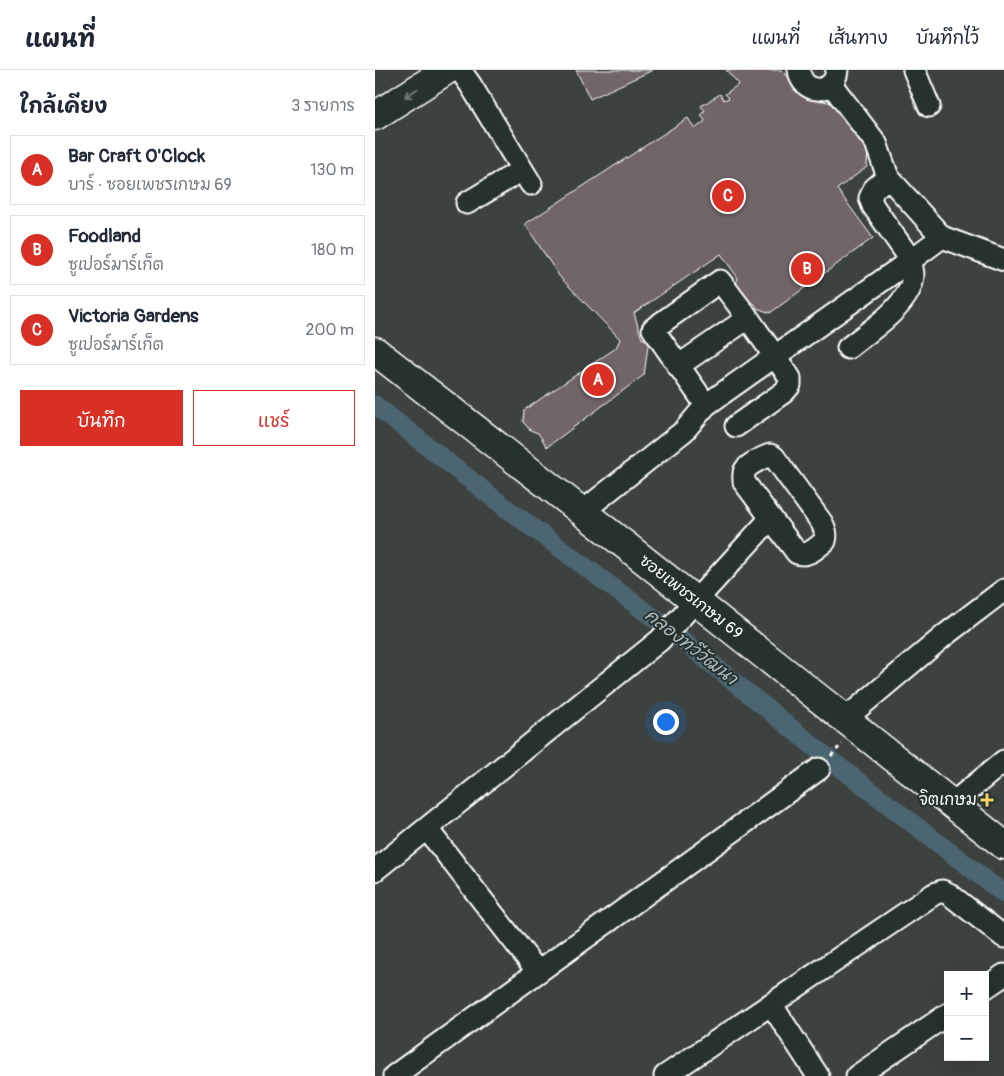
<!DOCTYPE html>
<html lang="th">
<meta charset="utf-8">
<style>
:root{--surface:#fff;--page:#f6f6f7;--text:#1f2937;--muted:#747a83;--line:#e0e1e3;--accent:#d93025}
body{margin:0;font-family:Pangolin,"Playpen Sans Thai",sans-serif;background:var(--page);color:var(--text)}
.controls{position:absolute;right:15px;bottom:15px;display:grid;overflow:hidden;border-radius:0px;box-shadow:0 5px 20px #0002}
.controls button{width:45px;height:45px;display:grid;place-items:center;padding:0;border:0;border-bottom:1px solid var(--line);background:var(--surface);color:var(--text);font:25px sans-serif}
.you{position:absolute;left:290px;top:651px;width:18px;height:18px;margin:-12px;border:4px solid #fff;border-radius:50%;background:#1a73e8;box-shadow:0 0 0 8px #1a73e833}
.badge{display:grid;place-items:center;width:32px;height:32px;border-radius:50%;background:var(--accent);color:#fff;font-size:16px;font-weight:700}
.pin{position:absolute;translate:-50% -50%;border:2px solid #fff;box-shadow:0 1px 5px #0006}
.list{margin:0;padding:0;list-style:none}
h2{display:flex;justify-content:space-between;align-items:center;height:65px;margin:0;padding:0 20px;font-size:21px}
h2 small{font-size:16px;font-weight:400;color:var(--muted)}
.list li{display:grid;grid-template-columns:32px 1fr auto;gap:15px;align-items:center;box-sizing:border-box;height:70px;margin:0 10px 10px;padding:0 10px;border:1px solid var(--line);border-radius:0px}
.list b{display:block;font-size:19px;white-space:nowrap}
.list p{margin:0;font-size:16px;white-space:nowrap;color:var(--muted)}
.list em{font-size:16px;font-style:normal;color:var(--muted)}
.actions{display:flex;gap:10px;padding:15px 20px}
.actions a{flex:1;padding:11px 0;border:1px solid var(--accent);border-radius:0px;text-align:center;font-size:18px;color:var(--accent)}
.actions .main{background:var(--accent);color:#fff}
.map{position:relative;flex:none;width:629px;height:1006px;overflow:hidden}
header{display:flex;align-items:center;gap:30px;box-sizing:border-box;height:70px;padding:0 25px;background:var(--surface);border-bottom:1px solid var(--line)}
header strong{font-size:24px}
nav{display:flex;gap:28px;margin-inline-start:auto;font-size:18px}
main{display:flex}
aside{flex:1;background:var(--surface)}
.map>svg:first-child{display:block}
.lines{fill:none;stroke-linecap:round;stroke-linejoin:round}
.canal{stroke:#4c6571;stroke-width:19}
.building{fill:#716568;stroke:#fff}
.minor-casing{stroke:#fff;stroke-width:25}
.major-casing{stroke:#fff;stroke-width:31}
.path{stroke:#fff;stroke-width:3;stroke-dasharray:4 4;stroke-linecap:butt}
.minor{stroke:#26332d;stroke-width:21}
.major{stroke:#26332d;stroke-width:28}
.oneway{stroke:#727a76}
.poi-dot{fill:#ffd166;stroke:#26332d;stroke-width:2}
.labels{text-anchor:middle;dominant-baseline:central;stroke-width:4;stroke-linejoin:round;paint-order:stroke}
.street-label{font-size:16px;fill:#fff;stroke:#26332d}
.poi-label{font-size:16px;fill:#fff;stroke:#26332d;text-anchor:end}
.water-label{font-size:18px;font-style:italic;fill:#aebabf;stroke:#26332d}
</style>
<header>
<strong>แผนที่</strong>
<nav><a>แผนที่</a><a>เส้นทาง</a><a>บันทึกไว้</a></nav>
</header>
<main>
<aside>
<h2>ใกล้เคียง<small>3 รายการ</small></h2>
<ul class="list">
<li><span class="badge">A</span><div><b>Bar Craft O'Clock</b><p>บาร์ · ซอยเพชรเกษม 69</p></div><em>130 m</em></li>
<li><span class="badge">B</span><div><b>Foodland</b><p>ซูเปอร์มาร์เก็ต</p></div><em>180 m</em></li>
<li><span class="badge">C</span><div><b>Victoria Gardens</b><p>ซูเปอร์มาร์เก็ต</p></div><em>200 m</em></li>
</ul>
<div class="actions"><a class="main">บันทึก</a><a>แชร์</a></div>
</aside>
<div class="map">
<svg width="629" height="1006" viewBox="0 0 629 1006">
<rect width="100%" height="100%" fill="#3c423f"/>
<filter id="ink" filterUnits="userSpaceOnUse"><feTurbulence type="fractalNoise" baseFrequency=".02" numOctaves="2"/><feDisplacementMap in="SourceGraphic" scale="10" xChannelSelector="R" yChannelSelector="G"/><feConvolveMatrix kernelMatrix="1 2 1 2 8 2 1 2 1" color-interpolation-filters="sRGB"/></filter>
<g filter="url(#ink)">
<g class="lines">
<polyline class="canal" points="0,335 127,435 295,560 453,688 629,824"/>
</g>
<g class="building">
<polygon points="201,0 278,0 215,29"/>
<polygon points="351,0 406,0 436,28 457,33 493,77 492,97 462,119 498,168 395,243 382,238 379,233 370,234 359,219 363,208 346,184 259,243 267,269 274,269 269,305 172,377 163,363 155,360 148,352 149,340 241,278 245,269 184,206 150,154 313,48 320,59 330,51 326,44 330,41 326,36 345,24 349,30 354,28 350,24 364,14"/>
</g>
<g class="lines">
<g class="minor-casing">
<g id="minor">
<polyline points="85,0 95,14 156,114"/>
<path d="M424,0C427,26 460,25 462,0"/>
<polyline points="539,0 554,36"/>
<polyline points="92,133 147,100"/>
<polyline points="567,167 629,190"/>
<path d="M473,278C494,261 536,235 538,206C538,201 536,195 536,190L567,167L513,107"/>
<polyline points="303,296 373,248"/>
<polyline points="331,335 278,259 345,211 373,248 415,308 415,315 409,322 361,356"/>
<path d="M395,385L399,387L447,453C450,459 452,464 450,471C441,478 433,487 422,483L369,412C369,408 368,403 370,400C374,394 389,387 395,385Z"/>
<polyline points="207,442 309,361 331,335 536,190 498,136 495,128 499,119 513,107 501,73 456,14"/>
<polyline points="470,649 570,565 629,520"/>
<polyline points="577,734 629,691"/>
<polyline points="52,759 163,902"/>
<polyline points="0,800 285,570 396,448"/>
<polyline points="610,918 629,905"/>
<polyline points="396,934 443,1006"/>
<polyline points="19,1006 444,699"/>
<polyline points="290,1006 559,824 567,821 574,824 629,867"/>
<polyline points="482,1006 573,944"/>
</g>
</g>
<g class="major-casing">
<g id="major">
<polyline points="0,46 72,0"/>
<polyline points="0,281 250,475 629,775"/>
</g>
</g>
<polyline class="path" points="456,686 467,674"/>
<use href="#minor" class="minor"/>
<use href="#major" class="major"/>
</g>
<defs><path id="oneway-shaft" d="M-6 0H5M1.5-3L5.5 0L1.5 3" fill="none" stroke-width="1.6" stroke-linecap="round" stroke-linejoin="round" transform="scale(1.25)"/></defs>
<use class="oneway" href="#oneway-shaft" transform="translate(36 23) rotate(147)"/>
</g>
<path class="poi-dot" d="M609.5 722.5h5v5h5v5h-5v5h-5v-5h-5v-5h5z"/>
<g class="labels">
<g class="street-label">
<text transform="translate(316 527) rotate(38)">ซอยเพชรเกษม 69</text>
</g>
<g class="poi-label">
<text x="602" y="730">จิตเกษม</text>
</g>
<g class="water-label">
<text transform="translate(316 577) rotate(38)">คลองทวีวัฒนา</text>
</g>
</g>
</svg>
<div class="controls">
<button>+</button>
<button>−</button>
</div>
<div class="you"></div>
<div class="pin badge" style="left:223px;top:310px">A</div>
<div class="pin badge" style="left:432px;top:199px">B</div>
<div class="pin badge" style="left:353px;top:126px">C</div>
</div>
</main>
